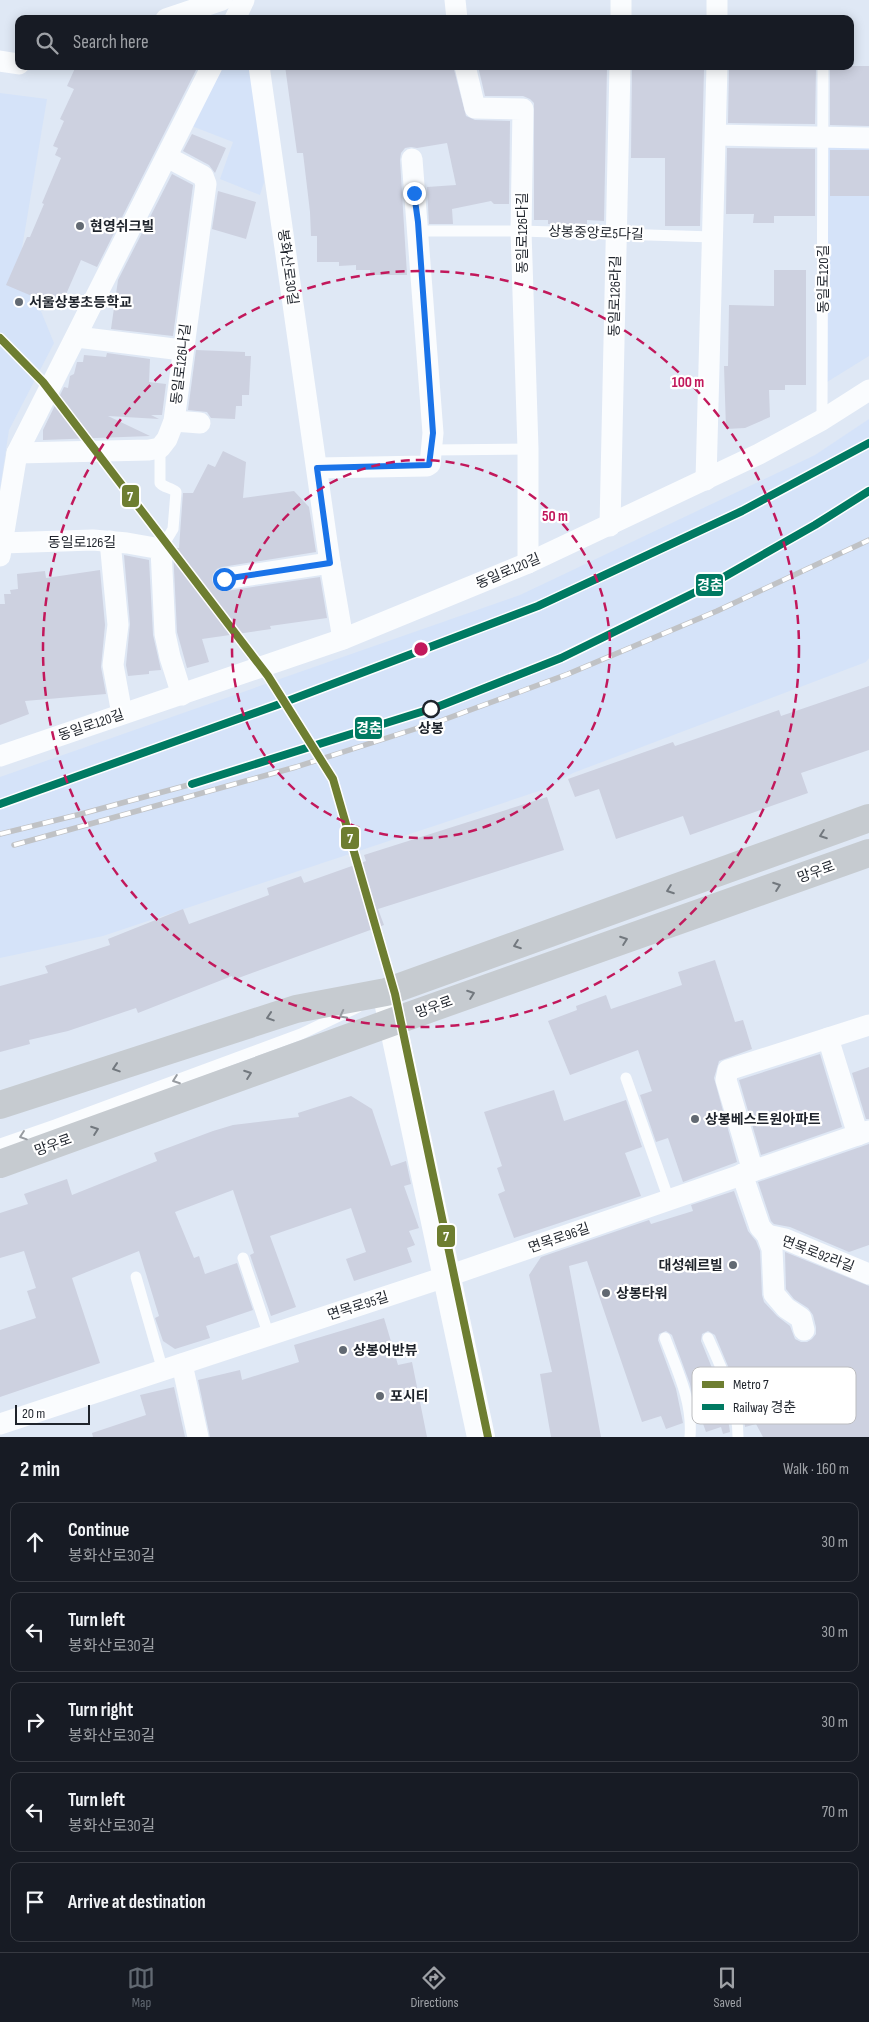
<!DOCTYPE html>
<meta charset="utf-8">
<style>
:root{--surface:#171b24;--page:#20242c;--text:#f1f3f6;--muted:#9ea1a6;--line:#363941;--accent:#626972}
body{margin:0;font-family:"Sofia Sans Condensed","Noto Sans KR",sans-serif;background:var(--page);color:var(--text)}
.scale{position:absolute;left:15px;bottom:12px;width:75px;box-sizing:border-box;padding-left:5px;border:2px solid #1f242c;border-top:0;font-size:14px;line-height:18px;white-space:nowrap;color:#1f242c;-webkit-text-stroke:4px #fff;paint-order:stroke}
.stop{position:absolute;width:15px;height:15px;margin:-11px;border:4px solid #1a73e8;border-radius:50%;background:#fff}
.stop.end{background:#1a73e8;border-color:#fff;box-shadow:0 1px 5px #0008}
.list{margin:0;padding:0;list-style:none}
h2{display:flex;justify-content:space-between;align-items:center;height:65px;margin:0;padding:0 20px;font-size:21px}
h2 small{font-size:16px;font-weight:400;color:var(--muted)}
.list li{display:grid;grid-template-columns:32px 1fr auto;gap:15px;align-items:center;box-sizing:border-box;height:80px;margin:0 10px 10px;padding:0 10px;border:1px solid var(--line);border-radius:10px}
.list b{display:block;font-size:19px;white-space:nowrap}
.list p{margin:0;font-size:16px;white-space:nowrap;color:var(--muted)}
.list em{font-size:16px;font-style:normal;color:var(--muted)}
.icon{flex:none;width:28px;height:28px;fill:none;stroke:currentColor;stroke-width:2;stroke-linecap:round;stroke-linejoin:round}
.map{position:relative;flex:none;width:869px;height:1437px;overflow:hidden}
.search{position:absolute;background:var(--surface);box-shadow:0 2px 12px #0003;left:15px;right:15px;top:15px;height:55px;display:flex;align-items:center;gap:12px;box-sizing:border-box;padding:0 18px;border-radius:10px;color:var(--muted);font-size:19px}
.sheet{height:515px;background:var(--surface)}
nav{display:flex;justify-content:space-around;align-items:center;box-sizing:border-box;height:70px;border-top:1px solid var(--line);background:var(--surface);font-size:14px;color:var(--muted)}
nav a{display:grid;justify-items:center;gap:2px}
nav .on{color:var(--accent)}
.map>svg:first-child{display:block}
.built{fill:#d5e3f9}
.building{fill:#cdd1e0}
.lines{fill:none;stroke-linecap:round;stroke-linejoin:round}
.lane{stroke:#fafcfe;stroke-width:11}
.street{stroke:#fafcfe;stroke-width:21}
.secondary{stroke:#fafcfe;stroke-width:28}
.primary{stroke:#c6cbd0;stroke-width:28}
.rail-casing{stroke:#c0c2c5;stroke-width:5.5}
.rail{stroke:#fff;stroke-width:4;stroke-dasharray:11;stroke-linecap:butt}
.rail-1-casing{stroke:#fff;stroke-width:11}
.rail-1{stroke:#007a62;stroke-width:8}
.metro-1-casing{stroke:#fff;stroke-width:11}
.metro-1{stroke:#6e7e31;stroke-width:8}
.oneway{stroke:#72787e}
.oneway2{stroke:#979ba0}
.route{stroke:#1a73e8;stroke-width:6}
.ring{fill:none;stroke:#c2185b;stroke-width:2.5;stroke-dasharray:9 6}
.poi-dot{fill:#626972;stroke:#fff;stroke-width:2}
.stop-dot{fill:#fff;stroke:#1f242c;stroke-width:2.5}
.labels{text-anchor:middle;dominant-baseline:central;stroke-width:4.5;stroke-linejoin:round;paint-order:stroke}
.poi-label{font-size:14px;font-weight:bold;fill:#1f242c;stroke:#fff;text-anchor:start}
.street-label{font-size:14px;fill:#1f242c;stroke:#fff}
.stop-label{font-size:14px;font-weight:bold;fill:#1f242c;stroke:#fff}
.key{fill:#fff;stroke:#bcbdc0;stroke-width:1}
.key-label{font-size:14px;fill:#1f242c}
.centre{fill:#c2185b;stroke:#fff;stroke-width:2.5}
.ring-label{font-size:15px;text-anchor:middle;font-weight:bold;fill:#c2185b;stroke:#fff;stroke-width:4.5;stroke-linejoin:round;paint-order:stroke}
.line-badge{stroke:#fff;stroke-width:2}
.badge-label{font-size:14px;text-anchor:middle;font-weight:bold;fill:#fff}
</style>
<div class="map">
<svg width="869" height="1437" viewBox="0 0 869 1437">
<rect width="100%" height="100%" fill="#dfe8f5"/>
<g class="built">
<polygon points="218,66 252,66 264,182 260,195 220,179 233,142 189,125"/>
<polygon points="0,93 47,99 20,260 54,343 9,430 0,488"/>
<polygon points="828,146 869,147 869,356 827,382"/>
<polygon points="869,419 869,658 866,662 573,773 545,789 103,936 0,958 0,777 520,595 815,455"/>
</g>
<g class="building">
<polygon points="76,66 198,66 97,267 81,260 60,308 6,285 27,237 30,237 44,204 42,203 61,158 55,155 58,148 53,146 64,121 60,119 74,89 67,86"/>
<polygon points="285,66 453,66 466,116 475,120 510,121 509,204 494,204 491,201 452,209 453,224 429,224 427,187 456,185 447,143 417,148 411,147 405,148 401,153 400,160 407,275 370,275 370,270 356,270 356,265 339,266 339,262 317,262 317,236 311,236 310,212 303,153 297,153"/>
<polygon points="478,66 607,66 604,221 587,220 587,225 548,224 548,220 534,220 534,103 530,99 523,96 485,96"/>
<polygon points="632,66 688,66 688,69 704,69 700,226 665,226 665,158 631,158"/>
<polygon points="737,66 816,66 815,124 728,123 729,69 737,69"/>
<polygon points="830,66 869,66 869,126 830,125"/>
<polygon points="192,134 226,148 215,173 209,165 183,151"/>
<polygon points="727,148 815,149 815,216 774,216 774,223 753,223 754,214 726,214"/>
<rect x="830" y="150" width="39" height="46"/>
<polygon points="172,174 193,185 173,336 111,329 118,280"/>
<polygon points="218,191 256,202 246,239 212,229"/>
<polygon points="774,270 806,270 806,385 785,385 785,390 769,390 770,417 745,428 726,429 724,366 728,366 729,305 774,306"/>
<polygon points="196,350 245,352 245,356 251,356 249,395 242,395 242,406 236,406 235,419 211,418 207,412 188,410"/>
<polygon points="107,353 150,359 149,382 166,384 162,415 151,415 159,419 108,416 150,436 43,440 43,430 64,387 68,388 70,376 74,374 77,362 83,362 84,355 106,357"/>
<polygon points="223,451 246,462 243,498 294,491 309,507 316,552 222,567 217,569 213,574 212,580 214,586 219,590 226,591 320,577 327,618 270,626 271,629 202,639 209,662 187,668 177,632 173,548 179,548 183,493 193,493 208,464 215,467"/>
<polygon points="124,555 149,560 153,635 161,670 149,671 149,674 128,676 126,665 130,624"/>
<polygon points="100,570 105,625 101,667 106,694 25,701 29,714 0,725 0,604 5,604 4,594 11,594 10,590 18,589 17,574 45,571 46,578"/>
<polygon points="869,686 869,750 801,773 808,793 690,835 683,816 616,839 599,789 575,797 568,779 673,742 675,746 779,710 781,716"/>
<polygon points="547,797 564,850 378,909 384,925 233,980 232,976 138,1013 136,1008 68,1031 29,1040 30,1044 0,1052 0,986 48,973 45,966 110,945 108,939 183,909 189,924 269,895 267,888 301,876 304,883 366,861 364,855"/>
<polygon points="715,960 735,1022 743,1020 752,1049 719,1061 714,1078 737,1162 683,1182 668,1138 656,1142 640,1095 652,1091 638,1050 570,1075 548,1021 577,1010 576,1006 606,995 611,1009 682,985 678,972"/>
<polygon points="820,1054 842,1127 761,1155 739,1080"/>
<polygon points="869,1067 869,1119 866,1119 852,1073"/>
<polygon points="554,1090 564,1121 626,1100 642,1147 625,1153 641,1196 514,1238 498,1194 505,1191 497,1168 502,1166 484,1112"/>
<polygon points="351,1096 372,1109 391,1166 406,1161 411,1184 404,1186 419,1228 409,1231 415,1245 407,1248 412,1262 354,1281 346,1259 366,1252 351,1208 270,1236 296,1307 271,1316 250,1255 254,1253 233,1190 175,1212 194,1258 199,1256 205,1274 237,1263 253,1310 206,1326 210,1338 175,1349 163,1341 155,1318 159,1316 139,1251 72,1278 100,1363 0,1397 0,1330 36,1318 27,1291 36,1288 24,1251 0,1258 0,1213 28,1204 24,1194 67,1179 72,1195 157,1161 154,1153 213,1131 233,1125 299,1117 298,1113"/>
<polygon points="869,1144 869,1245 849,1252 790,1227 774,1224 771,1221 758,1182"/>
<polygon points="734,1191 748,1231 756,1241 760,1251 762,1295 764,1302 777,1316 790,1326 795,1339 801,1342 807,1342 812,1339 816,1334 816,1327 813,1315 808,1308 794,1299 786,1289 785,1252 869,1286 869,1437 763,1437 756,1424 745,1427 743,1409 735,1383 715,1335 708,1331 702,1334 701,1341 725,1400 730,1432 723,1434 721,1427 706,1432 701,1418 697,1419 690,1384 672,1335 666,1331 659,1334 658,1340 676,1389 683,1423 666,1429 661,1416 642,1422 587,1261 569,1266 601,1437 551,1437 540,1374 552,1372 529,1275 541,1257 649,1220 651,1224 693,1211 691,1205"/>
<polygon points="384,1318 398,1365 412,1362 427,1437 210,1437 198,1380 240,1370 242,1380 299,1362 294,1345"/>
<polygon points="174,1387 185,1437 93,1437 92,1433 146,1415 140,1395"/>
</g>
<g class="lines">
<g class="lane">
<polyline points="419,231 521,231 713,237"/>
<polyline points="822,420 823,66"/>
<path d="M160,448V483C164,488 171,487 176,492L173,529L161,549"/>
<polyline points="432,450 528,449"/>
<polyline points="626,1078 669,1200"/>
<polyline points="0,1144 55,1125 301,1034 358,1007"/>
<polyline points="243,1258 269,1336"/>
<polyline points="136,1277 163,1371"/>
<path d="M665,1338C677,1370 693,1402 690,1437"/>
<path d="M708,1338C722,1370 738,1401 738,1437"/>
</g>
<g class="street">
<polyline points="455,0 457,19"/>
<polyline points="166,19 222,0"/>
<polyline points="235,19 244,0"/>
<polyline points="621,19 621,0"/>
<polyline points="717,19 717,0"/>
<polyline points="0,61 19,64"/>
<polyline points="259,66 330,563 343,639"/>
<polyline points="465,66 475,108 523,109 521,231 528,449 528,563"/>
<polyline points="716,135 869,138"/>
<polyline points="77,337 182,350"/>
<polyline points="174,421 200,423"/>
<polyline points="17,453 149,450 160,448 167,439 174,421 206,184 203,176 167,157"/>
<polyline points="317,468 427,466 430,464 433,433 412,159"/>
<polyline points="706,480 717,66"/>
<polyline points="610,526 620,66"/>
<polyline points="110,541 118,625 113,665 122,714"/>
<polyline points="2,543 93,540 127,543 161,549 165,634 170,657 182,695"/>
<polyline points="0,556 17,453 212,66"/>
<polyline points="224,579 330,563"/>
<polyline points="0,756 343,639 528,563 759,454 822,420 869,390"/>
<polyline points="828,1038 858,1135"/>
<polyline points="753,1171 726,1080 728,1070 869,1025"/>
<polyline points="742,1174 760,1227 767,1235 772,1249 774,1294 786,1308 801,1318 804,1330"/>
<polyline points="767,1235 785,1239 869,1274"/>
<polyline points="182,1364 198,1437"/>
<polyline points="0,1424 448,1276 869,1131"/>
</g>
<polyline class="secondary" points="386,992 481,1437"/>
<g class="primary">
<polyline points="0,1105 296,1009 386,992 869,818"/>
<polyline points="0,1164 392,1022 869,853"/>
</g>
<g class="rail-casing">
<g id="rail">
<polyline points="0,834 81,814 192,784"/>
<polyline points="14,845 296,767 443,720 568,674 717,611 869,540"/>
</g>
</g>
<use href="#rail" class="rail"/>
<g class="rail-1-casing">
<g id="rail-1">
<polyline points="192,784 437,707 561,658 708,586 815,525 869,491"/>
<polyline points="0,804 277,705 538,606 742,511 869,443"/>
</g>
</g>
<use href="#rail-1" class="rail-1"/>
<g class="metro-1-casing">
<polyline id="metro-1" points="0,338 43,382 268,676 333,779 395,994 488,1437"/>
</g>
<use href="#metro-1" class="metro-1"/>
</g>
<defs><path id="oneway-chevron" d="M-2-3.5L2.5 0L-2 3.5" fill="none" stroke-width="1.6" stroke-linecap="round" stroke-linejoin="round" transform="scale(1.25)"/></defs>
<g class="oneway">
<use href="#oneway-chevron" transform="translate(823 835) rotate(160)"/>
<use href="#oneway-chevron" transform="translate(777 886) rotate(-20)"/>
<use href="#oneway-chevron" transform="translate(670 890) rotate(160)"/>
<use href="#oneway-chevron" transform="translate(624 940) rotate(-20)"/>
<use href="#oneway-chevron" transform="translate(517 945) rotate(160)"/>
<use href="#oneway-chevron" transform="translate(471 994) rotate(-20)"/>
<use href="#oneway-chevron" transform="translate(270 1017) rotate(162)"/>
<use href="#oneway-chevron" transform="translate(116 1068) rotate(162)"/>
<use href="#oneway-chevron" transform="translate(248 1074) rotate(-20)"/>
<use href="#oneway-chevron" transform="translate(95 1130) rotate(-20)"/>
</g>
<g class="oneway2">
<use href="#oneway-chevron" transform="translate(343 1015) rotate(153)"/>
<use href="#oneway-chevron" transform="translate(176 1080) rotate(160)"/>
<use href="#oneway-chevron" transform="translate(23 1136) rotate(161)"/>
</g>
<g class="lines">
<polyline class="route" points="224,579 330,563 317,468 429,465 433,433 418,222 414,193"/>
</g>
<g class="ring">
<circle cx="421" cy="649" r="189"/>
<circle cx="421" cy="649" r="378"/>
</g>
<g class="poi-dot">
<circle cx="80" cy="226" r="5"/>
<circle cx="19" cy="302" r="5"/>
<circle cx="695" cy="1119" r="5"/>
<circle cx="733" cy="1265" r="5"/>
<circle cx="606" cy="1293" r="5"/>
<circle cx="343" cy="1350" r="5"/>
<circle cx="380" cy="1396" r="5"/>
</g>
<circle class="stop-dot" cx="431" cy="709" r="8"/>
<g class="labels">
<g class="poi-label">
<text x="90" y="226">현영쉬크빌</text>
<text x="29" y="302">서울상봉초등학교</text>
<text x="705" y="1119">상봉베스트원아파트</text>
<text x="723" y="1265" text-anchor="end">대성쉐르빌</text>
<text x="616" y="1293">상봉타워</text>
<text x="353" y="1350">상봉어반뷰</text>
<text x="390" y="1396">포시티</text>
</g>
<g class="street-label">
<text transform="translate(522 233) rotate(-90)">동일로126다길</text>
<text transform="translate(596 233) rotate(2)">상봉중앙로5다길</text>
<text transform="translate(288 267) rotate(82)">봉화산로30길</text>
<text transform="translate(823 279) rotate(-90)">동일로120길</text>
<text transform="translate(615 296) rotate(-89)">동일로126라길</text>
<text transform="translate(181 364) rotate(-83)">동일로126나길</text>
<text x="82" y="542">동일로126길</text>
<text transform="translate(508 571) rotate(-23)">동일로120길</text>
<text transform="translate(91 725) rotate(-19)">동일로120길</text>
<text transform="translate(816 872) rotate(-20)">망우로</text>
<text transform="translate(434 1007) rotate(-20)">망우로</text>
<text transform="translate(53 1145) rotate(-20)">망우로</text>
<text transform="translate(559 1238) rotate(-19)">면목로96길</text>
<text transform="translate(818 1254) rotate(21)">면목로92라길</text>
<text transform="translate(358 1306) rotate(-18)">면목로95길</text>
</g>
<g class="stop-label">
<text x="431" y="728">상봉</text>
</g>
</g>
<rect x="692" y="1367" width="164" height="57" rx="8" class="key"/>
<rect x="702" y="1381" width="22" height="7" fill="#6e7e31"/>
<rect x="702" y="1404" width="22" height="6" fill="#007a62"/>
<g class="key-label">
<text x="733" y="1389">Metro 7</text>
<text x="733" y="1412">Railway 경춘</text>
</g>
<circle cx="421" cy="649" r="8" class="centre"/>
<g class="ring-label">
<text x="688" y="387">100 m</text>
<text x="555" y="521">50 m</text>
</g>
<g class="line-badge">
<rect x="121" y="484" width="19" height="24" rx="5" fill="#6e7e31"/>
<rect x="695" y="573" width="29" height="24" rx="5" fill="#007a62"/>
<rect x="354" y="716" width="29" height="24" rx="5" fill="#007a62"/>
<rect x="340" y="826" width="20" height="24" rx="5" fill="#6e7e31"/>
<rect x="436" y="1224" width="20" height="24" rx="5" fill="#6e7e31"/>
</g>
<g class="badge-label">
<text x="130" y="501">7</text>
<text x="710" y="590">경춘</text>
<text x="369" y="733">경춘</text>
<text x="350" y="843">7</text>
<text x="446" y="1241">7</text>
</g>
</svg>
<div class="scale">20 m</div>
<div class="stop" style="left:224px;top:579px"></div>
<div class="stop end" style="left:414px;top:193px"></div>
<div class="search"><svg class="icon" aria-label="search" viewBox="0 0 24 24"><circle cx="10" cy="10" r="6"/><path d="M15 15l6 6"/></svg>Search here</div>
</div>
<section class="sheet">
<h2>2 min<small>Walk · 160 m</small></h2>
<ul class="list">
<li><svg class="icon" aria-label="ahead" viewBox="0 0 24 24"><path d="M12 20V5M6 11l6-6 6 6"/></svg><div><b>Continue</b><p>봉화산로30길</p></div><em>30 m</em></li>
<li><svg class="icon" aria-label="left" viewBox="0 0 24 24"><path d="M17 20v-9H6M10 6l-5 5 5 5"/></svg><div><b>Turn left</b><p>봉화산로30길</p></div><em>30 m</em></li>
<li><svg class="icon" aria-label="right" viewBox="0 0 24 24"><path d="M7 20v-9h11M14 6l5 5-5 5"/></svg><div><b>Turn right</b><p>봉화산로30길</p></div><em>30 m</em></li>
<li><svg class="icon" aria-label="left" viewBox="0 0 24 24"><path d="M17 20v-9H6M10 6l-5 5 5 5"/></svg><div><b>Turn left</b><p>봉화산로30길</p></div><em>70 m</em></li>
<li><svg class="icon" aria-label="arrive" viewBox="0 0 24 24"><path d="M6 21V4h12l-3 4 3 4H6"/></svg><div><b>Arrive at destination</b></div></li>
</ul>
</section>
<nav>
<a class="on"><svg class="icon" aria-label="map" viewBox="0 0 24 24"><path d="M3 6l6-2 6 2 6-2v14l-6 2-6-2-6 2zM9 4v14M15 6v14"/></svg>Map</a>
<a><svg class="icon" aria-label="directions" viewBox="0 0 24 24"><path d="M12 3l9 9-9 9-9-9zM9 14v-3h6M13 9l2 2-2 2"/></svg>Directions</a>
<a><svg class="icon" aria-label="saved" viewBox="0 0 24 24"><path d="M7 4h10v16l-5-4-5 4z"/></svg>Saved</a>
</nav>
